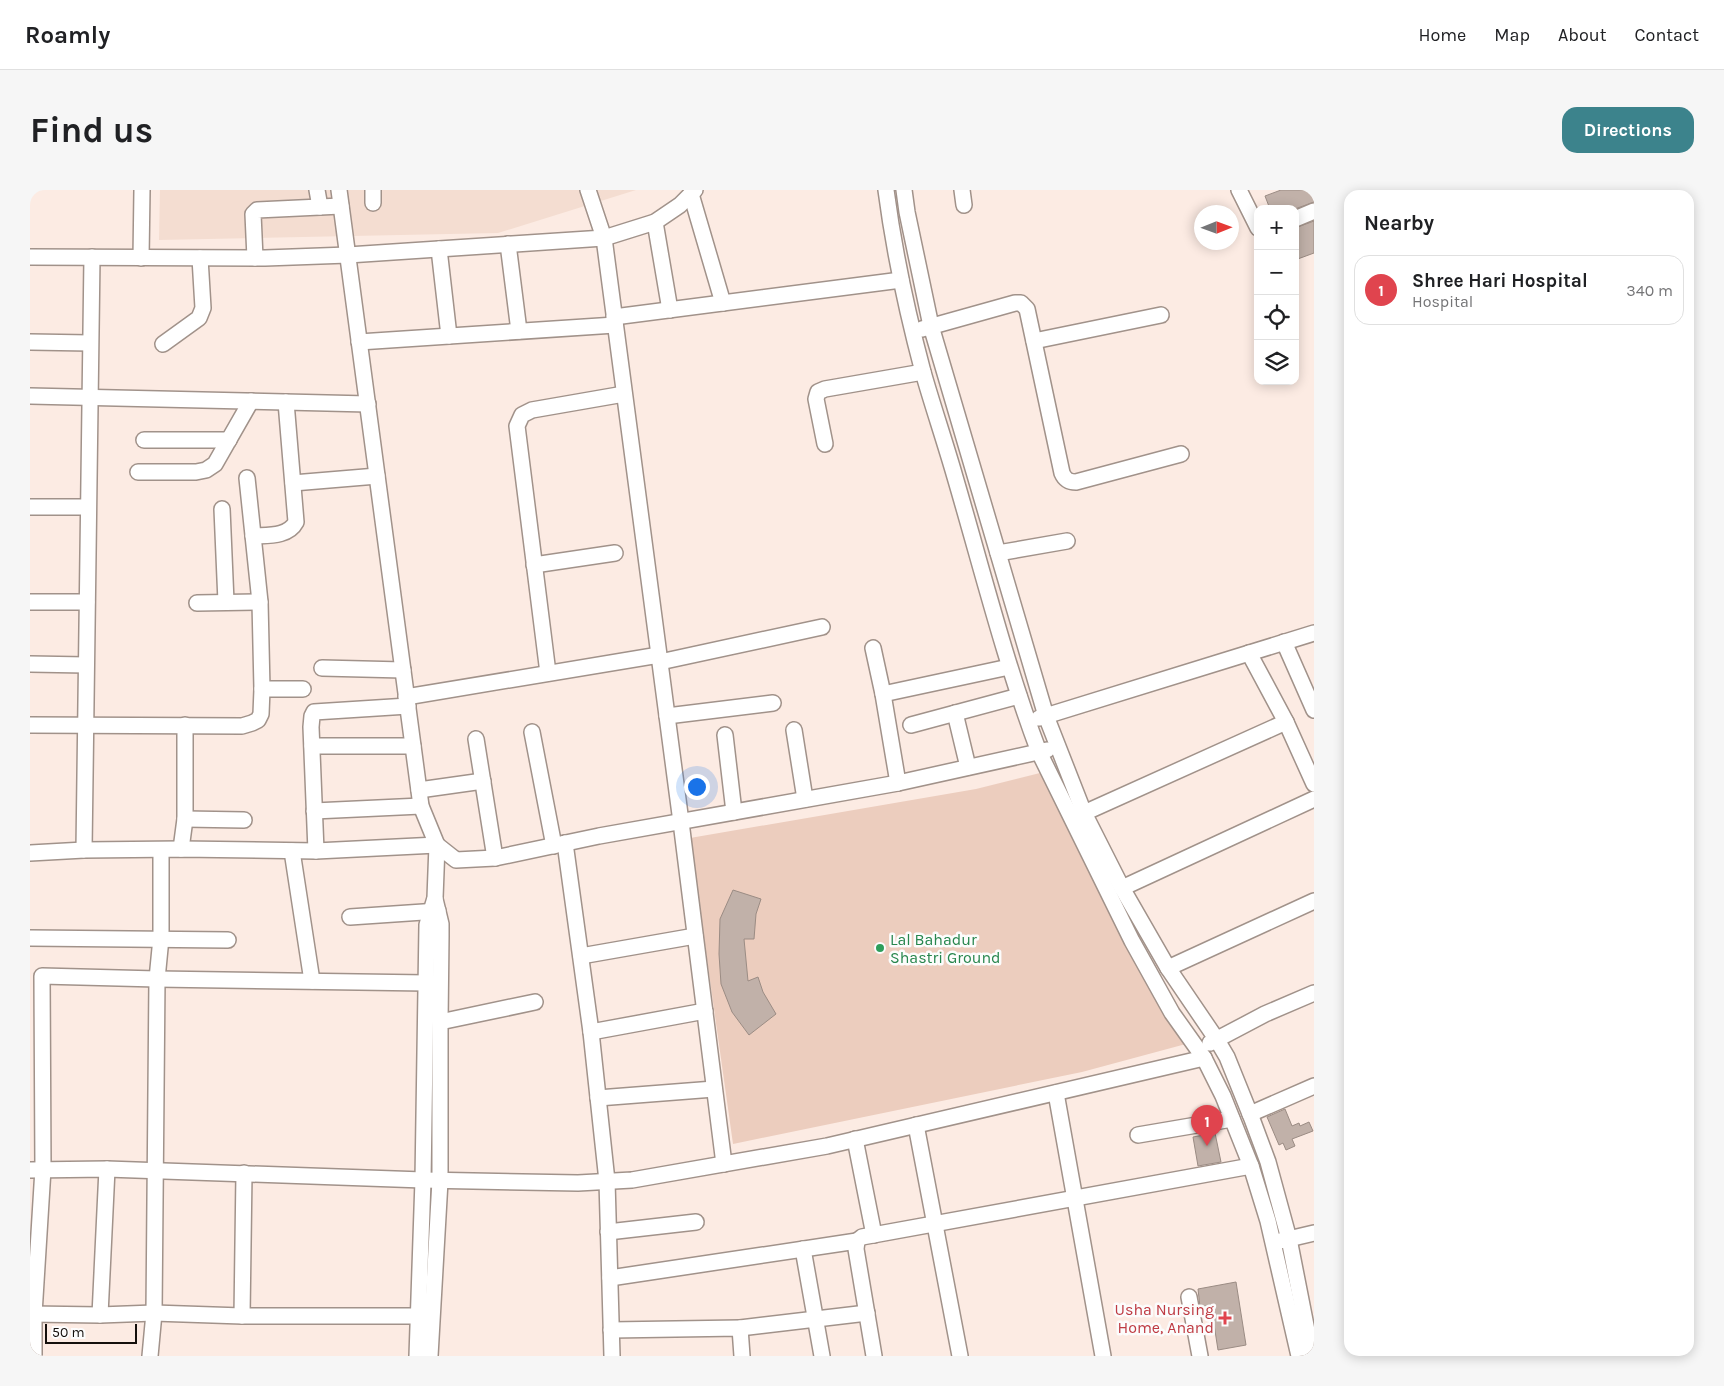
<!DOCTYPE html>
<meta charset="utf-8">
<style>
:root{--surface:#fff;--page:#f6f6f6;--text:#202124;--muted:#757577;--line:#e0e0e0;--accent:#3c838c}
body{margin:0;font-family:Karla,sans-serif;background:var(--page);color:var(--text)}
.controls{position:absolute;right:15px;top:15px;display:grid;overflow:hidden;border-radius:10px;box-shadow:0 2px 12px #0003}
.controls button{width:45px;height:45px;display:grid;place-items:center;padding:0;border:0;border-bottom:1px solid var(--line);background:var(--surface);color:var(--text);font:25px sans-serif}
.compass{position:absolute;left:1164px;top:15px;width:45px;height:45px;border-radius:50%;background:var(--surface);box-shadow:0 2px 12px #0003;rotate:89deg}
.scale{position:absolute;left:15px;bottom:12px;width:92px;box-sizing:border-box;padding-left:5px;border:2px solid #140f0c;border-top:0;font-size:14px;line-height:18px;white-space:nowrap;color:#140f0c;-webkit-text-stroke:4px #fcfcfc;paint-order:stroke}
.you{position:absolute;left:666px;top:596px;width:18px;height:18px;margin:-12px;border:4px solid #fff;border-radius:50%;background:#1a73e8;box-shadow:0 0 0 8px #1a73e833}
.badge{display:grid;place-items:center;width:32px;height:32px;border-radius:50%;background:var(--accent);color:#fff;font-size:16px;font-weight:700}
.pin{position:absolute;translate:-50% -41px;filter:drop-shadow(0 1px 2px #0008)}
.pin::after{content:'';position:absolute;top:26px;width:18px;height:15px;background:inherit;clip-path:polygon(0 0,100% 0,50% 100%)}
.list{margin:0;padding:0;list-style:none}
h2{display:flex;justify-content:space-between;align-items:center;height:65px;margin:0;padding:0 20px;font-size:21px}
h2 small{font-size:16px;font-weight:400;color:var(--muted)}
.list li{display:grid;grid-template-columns:32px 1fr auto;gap:15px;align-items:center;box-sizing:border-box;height:70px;margin:0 10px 10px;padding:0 10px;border:1px solid var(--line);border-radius:15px}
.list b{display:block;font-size:19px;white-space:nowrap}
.list p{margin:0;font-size:16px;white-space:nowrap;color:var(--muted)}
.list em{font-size:16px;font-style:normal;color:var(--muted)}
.icon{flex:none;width:28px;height:28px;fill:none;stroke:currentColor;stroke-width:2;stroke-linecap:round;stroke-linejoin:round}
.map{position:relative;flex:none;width:1284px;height:1166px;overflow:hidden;border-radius:15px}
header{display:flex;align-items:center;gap:30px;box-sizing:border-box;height:70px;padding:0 25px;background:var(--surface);border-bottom:1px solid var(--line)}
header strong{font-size:24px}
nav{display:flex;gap:28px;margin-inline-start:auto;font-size:18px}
.intro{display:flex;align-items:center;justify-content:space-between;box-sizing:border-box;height:120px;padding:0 30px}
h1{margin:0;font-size:35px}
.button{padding:12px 22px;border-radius:15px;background:var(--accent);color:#fff;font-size:18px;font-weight:700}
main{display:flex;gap:30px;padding:0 30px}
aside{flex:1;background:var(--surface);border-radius:15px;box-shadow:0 2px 12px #0003}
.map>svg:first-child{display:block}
.built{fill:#f4ddd1}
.green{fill:#eccdbe}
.building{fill:#c1b1a9;stroke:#9b8c84}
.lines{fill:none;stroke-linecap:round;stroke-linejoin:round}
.minor-casing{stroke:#a1928a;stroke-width:18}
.minor{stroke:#fff;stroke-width:15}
.leisure-dot{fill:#2e9e5b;stroke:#fcfcfc;stroke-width:2}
.health-dot{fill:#e0444e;stroke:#fcfcfc;stroke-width:2}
.labels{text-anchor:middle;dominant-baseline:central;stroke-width:5;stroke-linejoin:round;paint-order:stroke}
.leisure-label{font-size:16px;fill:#27864d;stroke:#fcfcfc;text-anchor:start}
.health-label{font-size:16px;fill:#be3a42;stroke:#fcfcfc;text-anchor:end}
</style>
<header>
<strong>Roamly</strong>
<nav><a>Home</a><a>Map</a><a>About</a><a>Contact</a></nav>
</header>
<div class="intro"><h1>Find us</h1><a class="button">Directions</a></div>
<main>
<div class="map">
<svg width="1284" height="1166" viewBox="0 0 1284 1166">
<rect width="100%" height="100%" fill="#fcebe3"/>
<polygon class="built" points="130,0 606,0 468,43 129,50"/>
<polygon class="green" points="1018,581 1167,851 1052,882 703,954 660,648 946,599"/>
<g class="building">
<polygon points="1251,0 1284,0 1284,12 1265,19 1240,19 1235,6"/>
<polygon points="1284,31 1284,63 1265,70 1265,38"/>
<polygon points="703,700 731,709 726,724 724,749 714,749 718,791 728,787 733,802 746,824 719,845 702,822 691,794 689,764 690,729"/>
<polygon points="1255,919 1262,936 1269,933 1270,936 1279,932 1283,941 1262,949 1265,956 1256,960 1253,953 1249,955 1237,927"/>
<polygon points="1185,943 1191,972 1168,976 1163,947"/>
<polygon points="1206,1092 1216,1155 1188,1160 1181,1115 1170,1117 1168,1099"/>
</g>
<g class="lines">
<g class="minor-casing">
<g id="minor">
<polyline points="287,0 290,17"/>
<polyline points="309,0 391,616 407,655 405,708 397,735 393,990 387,1166"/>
<polyline points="343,0 343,13"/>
<polyline points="558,0 574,48 651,632 694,974"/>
<path d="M856,0C864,61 877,122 893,182C903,217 915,252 925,287C952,379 975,472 1009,562L1102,751L1142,823L1174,868L1193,906L1221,976L1238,1031L1269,1166"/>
<polyline points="874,0 877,22 901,136 1016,526 1054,623 1092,698 1138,778 1187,850 1197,867 1222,929 1238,972 1259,1049 1282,1166"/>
<polyline points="932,0 934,15"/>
<polyline points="1209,0 1228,38"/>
<polyline points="661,4 693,113"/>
<polyline points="1265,29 1284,21"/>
<polyline points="625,32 640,120"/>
<polyline points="478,54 489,141"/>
<polyline points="409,59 419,146"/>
<polyline points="0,67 235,68 318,65 574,48 625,32 650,15 665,0"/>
<polyline points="111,68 112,0"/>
<polyline points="225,68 223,24 227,20 311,16"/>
<polyline points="584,127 871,90"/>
<path d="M892,139L985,113H991L997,119L1032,283C1035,290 1039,292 1046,292L1151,264"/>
<polyline points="1004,151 1131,125"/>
<polyline points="0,152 60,153"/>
<polyline points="329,152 585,135"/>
<polyline points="133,154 169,128 173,118 170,68"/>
<polyline points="0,206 338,214"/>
<polyline points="114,250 199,250"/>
<polyline points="795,254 786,209 788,202 795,199 893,182"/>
<polyline points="108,282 166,282 176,280 185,274 221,211"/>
<polyline points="263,293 347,286"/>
<polyline points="0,317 58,317"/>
<polyline points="192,319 196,412"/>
<path d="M223,346C238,345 258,347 266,332L256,212"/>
<polyline points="968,363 1037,351"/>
<polyline points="504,375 585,363"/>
<polyline points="0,412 57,412"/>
<polyline points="167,413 230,412"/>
<polyline points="1254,452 1284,520"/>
<polyline points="843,458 853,504 868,593"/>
<polyline points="1219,463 1256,532 1284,594"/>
<polyline points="630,472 792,437"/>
<polyline points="0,474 56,475"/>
<polyline points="292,478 373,480"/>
<polyline points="518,483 487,236 492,225 502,220 594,204"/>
<polyline points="232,499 273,499"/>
<polyline points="853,504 979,477"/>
<polyline points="376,507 629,465"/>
<polyline points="925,523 938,577"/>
<polyline points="637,526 743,513"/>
<polyline points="1009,528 1284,443"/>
<polyline points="0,535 212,536 222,533 228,530 231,524 232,499 230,412 217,288"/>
<polyline points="881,535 989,506"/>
<polyline points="764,540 775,609"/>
<polyline points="502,542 524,656"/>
<polyline points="695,545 704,622"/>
<polyline points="446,549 465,668"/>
<polyline points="282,556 383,556"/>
<polyline points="389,600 453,591"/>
<polyline points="284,621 391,616"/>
<polyline points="1054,623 1256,532"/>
<polyline points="155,629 214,630"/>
<polyline points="535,653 561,842 577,991 582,1166"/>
<polyline points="151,659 155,629 155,535"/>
<polyline points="54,660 62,67"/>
<polyline points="262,661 282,791"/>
<polyline points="286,661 281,537 282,526 284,522 378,516"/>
<polyline points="0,663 54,660 151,659 286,661 407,655 426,670 465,668 569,646 868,593 1017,560"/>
<polyline points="1092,698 1284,609"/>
<polyline points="320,727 408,721"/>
<polyline points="0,748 198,750"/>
<polyline points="551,766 665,746"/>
<polyline points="1138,778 1284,711"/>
<polyline points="410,832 505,812"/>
<polyline points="561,842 675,821"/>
<polyline points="1180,853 1235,824 1284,803"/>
<polyline points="1026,903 1073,1166"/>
<polyline points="568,908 684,899"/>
<polyline points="1220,924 1284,896"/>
<polyline points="886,935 930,1166"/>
<polyline points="1108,945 1202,929"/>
<polyline points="825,949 844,1045"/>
<polyline points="0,980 77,979 393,990 548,993 602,990 797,956 1174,868"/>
<polyline points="578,1042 666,1032"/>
<polyline points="1250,1051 1284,1043"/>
<polyline points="773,1059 792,1166"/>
<polyline points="580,1088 827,1051"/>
<polyline points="1159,1107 1170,1166"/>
<polyline points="0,1124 70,1125 124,1123 212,1126 388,1126"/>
<polyline points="70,1125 77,979"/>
<polyline points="212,1126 214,983"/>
<polyline points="710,1138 837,1123"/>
<polyline points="581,1140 710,1138 712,1166"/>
<polyline points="4,1166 4,1124 13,979 12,786 127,789 397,793"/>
<polyline points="120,1166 124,1123 127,789 131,748 131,660"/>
<polyline points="400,1166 410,991 410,832 411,746 411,734 405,709"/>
<polyline points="844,1166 826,1059 827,1051 832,1047 1221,976"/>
</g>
</g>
<use href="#minor" class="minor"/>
</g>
<circle class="leisure-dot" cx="850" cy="758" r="5"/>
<path class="health-dot" d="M1192.5 1120.5h5v5h5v5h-5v5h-5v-5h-5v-5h5z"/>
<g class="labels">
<g class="leisure-label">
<text x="860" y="749">Lal Bahadur<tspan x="860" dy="18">Shastri Ground</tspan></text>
</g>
<g class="health-label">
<text x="1184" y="1119">Usha Nursing<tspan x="1184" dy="18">Home, Anand</tspan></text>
</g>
</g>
</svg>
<div class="controls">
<button>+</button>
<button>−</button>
<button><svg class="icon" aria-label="locate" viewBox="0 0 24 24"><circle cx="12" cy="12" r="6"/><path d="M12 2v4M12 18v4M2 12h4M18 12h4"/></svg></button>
<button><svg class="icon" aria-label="layers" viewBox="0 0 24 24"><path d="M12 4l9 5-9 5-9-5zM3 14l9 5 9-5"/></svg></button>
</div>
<svg class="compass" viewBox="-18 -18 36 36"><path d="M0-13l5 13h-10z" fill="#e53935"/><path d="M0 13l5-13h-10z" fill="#757577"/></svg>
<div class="scale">50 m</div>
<div class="you"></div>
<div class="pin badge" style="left:1177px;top:956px;background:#e0444e">1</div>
</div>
<aside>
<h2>Nearby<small></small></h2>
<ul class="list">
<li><span class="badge" style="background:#e0444e">1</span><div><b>Shree Hari Hospital</b><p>Hospital</p></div><em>340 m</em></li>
</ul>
</aside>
</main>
